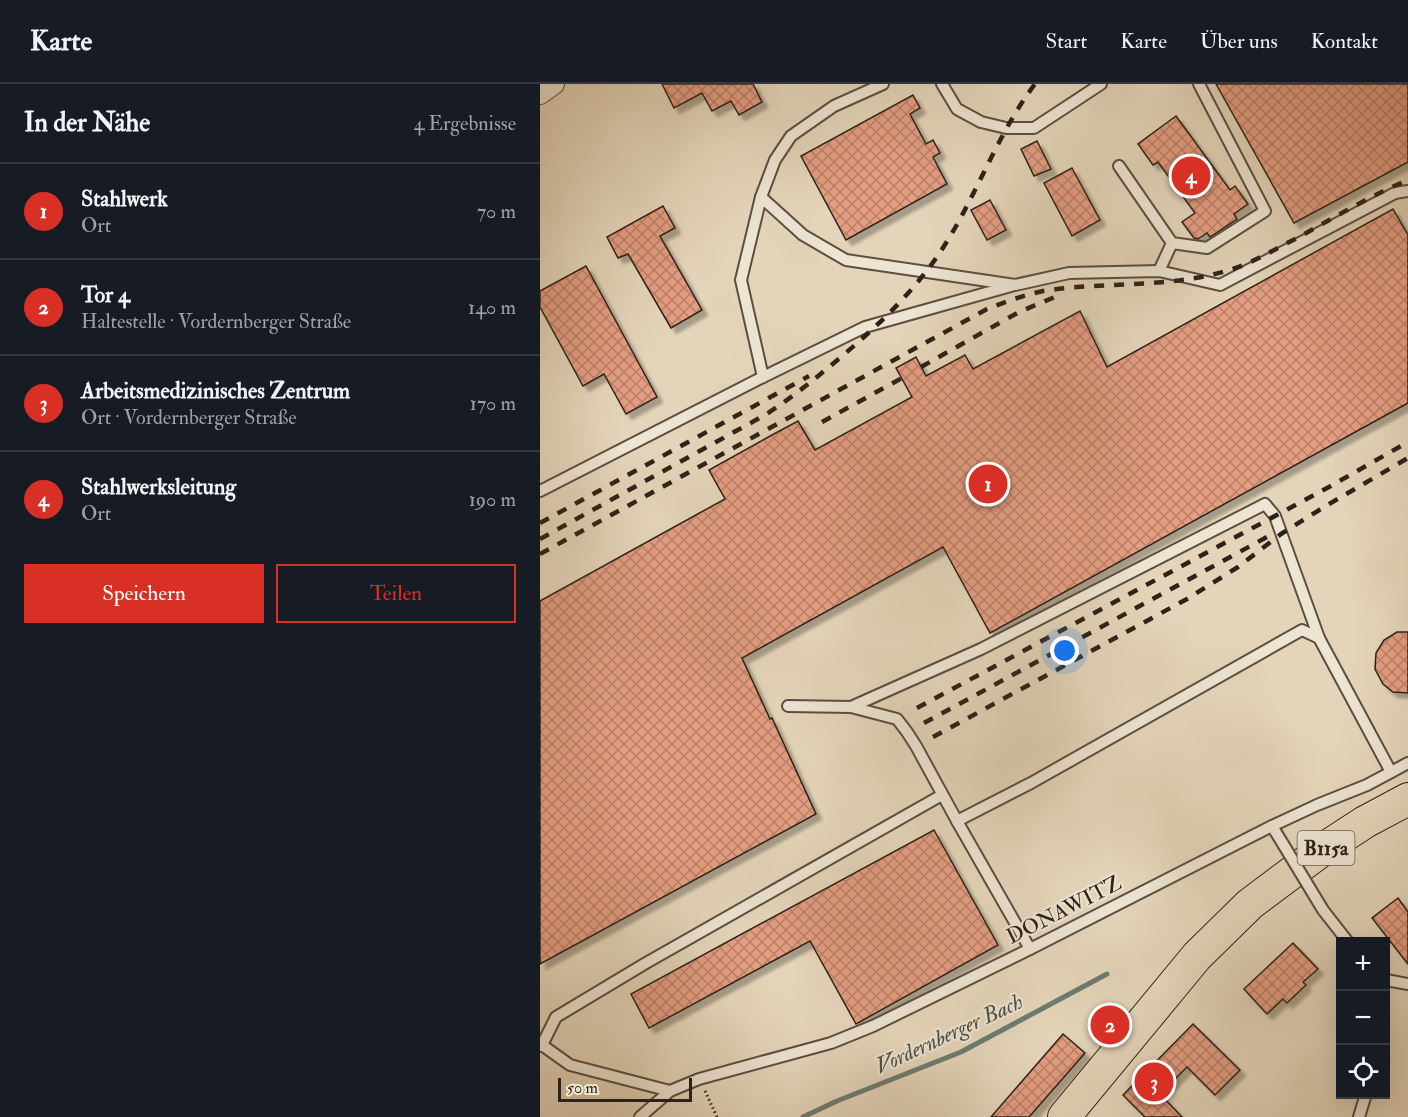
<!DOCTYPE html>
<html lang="de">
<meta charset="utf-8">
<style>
:root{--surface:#171b24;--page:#20242c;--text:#f1f3f6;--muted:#9ea1a6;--line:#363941;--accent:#d93025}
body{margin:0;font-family:"IM FELL Double Pica",serif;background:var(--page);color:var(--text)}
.controls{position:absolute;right:18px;bottom:18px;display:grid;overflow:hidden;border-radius:0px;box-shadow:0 6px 24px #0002}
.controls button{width:54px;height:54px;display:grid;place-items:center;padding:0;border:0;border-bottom:2px solid var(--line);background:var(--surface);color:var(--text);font:30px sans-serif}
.scale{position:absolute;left:18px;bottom:15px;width:134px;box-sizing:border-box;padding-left:6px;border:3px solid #2d2118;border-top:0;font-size:16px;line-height:21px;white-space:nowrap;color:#2d2118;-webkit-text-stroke:4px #ede4d2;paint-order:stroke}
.you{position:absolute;left:525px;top:567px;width:21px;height:21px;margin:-15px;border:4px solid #fff;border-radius:50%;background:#1a73e8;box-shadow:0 0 0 9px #1a73e833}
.badge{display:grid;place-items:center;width:39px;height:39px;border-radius:50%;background:var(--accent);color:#fff;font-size:20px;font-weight:700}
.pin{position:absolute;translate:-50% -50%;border:3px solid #fff;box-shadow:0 2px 6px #0006}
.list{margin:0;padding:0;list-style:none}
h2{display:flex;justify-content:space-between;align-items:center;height:78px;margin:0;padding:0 24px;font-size:26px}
h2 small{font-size:20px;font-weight:400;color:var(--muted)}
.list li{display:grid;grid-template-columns:39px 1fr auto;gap:18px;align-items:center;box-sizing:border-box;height:96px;padding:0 24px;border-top:2px solid var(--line)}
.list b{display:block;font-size:22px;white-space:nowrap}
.list p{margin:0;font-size:20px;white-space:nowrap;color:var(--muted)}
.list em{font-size:20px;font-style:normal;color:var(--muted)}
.actions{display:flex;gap:12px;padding:18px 24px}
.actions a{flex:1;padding:14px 0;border:2px solid var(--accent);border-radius:0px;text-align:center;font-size:21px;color:var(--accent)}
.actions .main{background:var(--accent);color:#fff}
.icon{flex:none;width:33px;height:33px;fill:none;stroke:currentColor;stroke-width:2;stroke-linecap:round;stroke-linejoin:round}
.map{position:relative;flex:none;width:868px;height:1033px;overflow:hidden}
header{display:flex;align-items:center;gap:36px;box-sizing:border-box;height:84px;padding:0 30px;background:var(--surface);border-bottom:2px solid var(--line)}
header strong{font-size:28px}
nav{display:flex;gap:33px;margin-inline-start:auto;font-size:21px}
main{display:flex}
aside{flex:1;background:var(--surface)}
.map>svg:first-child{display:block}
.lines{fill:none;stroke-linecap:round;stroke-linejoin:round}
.stream{stroke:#6d7c70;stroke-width:5}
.building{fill:url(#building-cross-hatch);stroke:#2d2118;stroke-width:1.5;filter:url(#shadow)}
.service-casing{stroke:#5b4e40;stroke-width:14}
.minor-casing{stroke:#5b4e40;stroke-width:22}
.primary-casing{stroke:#2d2118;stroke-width:34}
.path{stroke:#2d2118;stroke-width:3;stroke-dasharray:1.5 3;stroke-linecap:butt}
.service{stroke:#ede4d2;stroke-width:10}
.minor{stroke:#ede4d2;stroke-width:20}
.primary{stroke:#e4d5ba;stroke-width:32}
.rail{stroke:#2d2118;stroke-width:4.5;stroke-dasharray:10 10;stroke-linecap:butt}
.service-bridge-casing{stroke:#5b4e40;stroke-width:14;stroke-linecap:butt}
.service-bridge{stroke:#ede4d2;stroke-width:10}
.labels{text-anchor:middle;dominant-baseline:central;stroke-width:4.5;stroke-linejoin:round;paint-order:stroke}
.shield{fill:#ede4d2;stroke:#675c50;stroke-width:1.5}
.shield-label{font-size:20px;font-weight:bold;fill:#2d2118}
.street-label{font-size:21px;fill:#2d2118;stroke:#ede4d2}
.water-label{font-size:22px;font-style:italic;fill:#4d4f44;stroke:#ede4d2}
</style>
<header>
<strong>Karte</strong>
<nav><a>Start</a><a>Karte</a><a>Über uns</a><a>Kontakt</a></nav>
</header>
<main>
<aside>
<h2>In der Nähe<small>4 Ergebnisse</small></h2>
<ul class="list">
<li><span class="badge">1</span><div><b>Stahlwerk</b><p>Ort</p></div><em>70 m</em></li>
<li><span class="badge">2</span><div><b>Tor 4</b><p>Haltestelle · Vordernberger Straße</p></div><em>140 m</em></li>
<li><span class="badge">3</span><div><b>Arbeitsmedizinisches Zentrum</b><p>Ort · Vordernberger Straße</p></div><em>170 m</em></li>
<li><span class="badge">4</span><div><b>Stahlwerksleitung</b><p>Ort</p></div><em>190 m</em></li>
</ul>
<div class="actions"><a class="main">Speichern</a><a>Teilen</a></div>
</aside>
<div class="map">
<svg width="868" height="1033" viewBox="0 0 868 1033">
<defs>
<pattern id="building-cross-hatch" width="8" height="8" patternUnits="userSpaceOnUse" patternTransform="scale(1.5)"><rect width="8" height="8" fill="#e49d81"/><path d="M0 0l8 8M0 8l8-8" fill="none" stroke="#b98069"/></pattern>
<filter id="shadow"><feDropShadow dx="5.5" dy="5.5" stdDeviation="1.5" flood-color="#0004"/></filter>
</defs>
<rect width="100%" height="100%" fill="#e4d5ba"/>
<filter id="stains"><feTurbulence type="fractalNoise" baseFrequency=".00333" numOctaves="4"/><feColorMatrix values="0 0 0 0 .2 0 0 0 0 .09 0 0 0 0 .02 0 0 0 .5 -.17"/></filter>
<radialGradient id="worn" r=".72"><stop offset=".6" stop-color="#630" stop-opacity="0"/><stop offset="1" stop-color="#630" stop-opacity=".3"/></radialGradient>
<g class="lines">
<polyline class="stream" points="263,1033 297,1017 421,968 567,890"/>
</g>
<g class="building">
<polygon points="122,0 213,0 222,18 199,31 191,17 172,27 162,9 134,24"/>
<polygon points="676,0 868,0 868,78 754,139"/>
<polygon points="373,11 380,24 370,30 386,60 393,56 400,69 393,73 407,100 306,156 261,72"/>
<polygon points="636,32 690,106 695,102 708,120 694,130 697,135 670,153 667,149 658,155 654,154 642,138 655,129 618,78 613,81 598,60"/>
<polygon points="497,57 511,85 494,92 481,65"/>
<polygon points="532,84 560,136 532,152 504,99"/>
<polygon points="450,116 466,146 447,156 431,126"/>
<polygon points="123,122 135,144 120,152 162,226 131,244 88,170 78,174 67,153"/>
<polygon points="853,125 868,151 868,319 450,549 403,463 202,574 230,635 232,634 276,730 0,880 0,517 185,415 169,386 232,351 258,337 275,366 372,313 356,284 376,273 386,292 425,271 433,285 540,227 567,283"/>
<polygon points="46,182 117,313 86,330 64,290 43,302 0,223 0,207"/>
<polygon points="857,548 868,548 868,609 853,608 843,600 835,585 836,569 844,556"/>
<polygon points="394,746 458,861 316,940 270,857 109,944 91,910"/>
<polygon points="858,814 868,828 868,880 832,834"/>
<polygon points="753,859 778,885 763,898 766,901 747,919 743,915 727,930 704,905"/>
<polygon points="653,940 700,986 675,1011 647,983 620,1010 642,1033 605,1033 583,1011"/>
<polygon points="523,950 545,969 489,1033 451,1033"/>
</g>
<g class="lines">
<g class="service-casing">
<g id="service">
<polyline points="402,0 417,25 441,38 466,44 494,44 561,0"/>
<polyline points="579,82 632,159 667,164 725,127 659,0"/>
<polyline points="221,113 263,151 306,176 475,201 529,189 619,187 680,201 855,109 868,107"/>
<polyline points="619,187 632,159"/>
<polyline points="223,293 201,196 221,113 235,76 251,52 294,22 343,0"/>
<polyline points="0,407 223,293 325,243 471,202"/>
<polyline points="248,622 311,623 357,635 367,648 376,662 417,737"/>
<polyline points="311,623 441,565 725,420 735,432 779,554"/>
<polyline points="732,742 743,760"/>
<polyline points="783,826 808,858"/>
<polyline points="490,865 417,737 491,699 762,546 779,554 851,688"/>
<polyline points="846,896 868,900"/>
<polyline points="2,961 16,933 106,879 402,711"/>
<polyline points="0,962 2,961 30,981 130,1007"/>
<polyline points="100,1033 130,1007 159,995 291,959 333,942 490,865 732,742 777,721 827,701 868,679"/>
<polyline points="819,1033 826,1010"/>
</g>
</g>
<g class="minor-casing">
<polyline id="minor" points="0,10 14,0"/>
</g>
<g class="primary-casing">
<polyline id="primary" points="524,1033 657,872 710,820 782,766 825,738 868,715"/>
</g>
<polyline class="path" points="165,1007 177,1033"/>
<use href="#service" class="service"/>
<use href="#minor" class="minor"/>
<use href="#primary" class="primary"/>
<g class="rail">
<polyline points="381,283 479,228 522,210"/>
<polyline points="282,338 362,294"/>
<polyline points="0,439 269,292"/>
<path d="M0,455L225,331C253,313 276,294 301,273C341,239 378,204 406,159C438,108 458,49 495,0"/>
<path d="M0,470L447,225C465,218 484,211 503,207C567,197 630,205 693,185C716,177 737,164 759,153C795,133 830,112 868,96"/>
<polyline points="377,624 789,403 868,358"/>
<polyline points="384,639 727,453"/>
<polyline points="393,653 647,515 698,483 741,450 784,423 868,374"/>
</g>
<g class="service-bridge-casing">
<polyline id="service-bridge" points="743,760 783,826"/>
</g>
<use href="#service-bridge" class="service-bridge"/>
</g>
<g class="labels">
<rect class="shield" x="757.5" y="747" width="57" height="34" rx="4.5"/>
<g class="shield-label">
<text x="786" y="764">B115a</text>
</g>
<g class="street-label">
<text transform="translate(524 826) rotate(-27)">DONAWITZ</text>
</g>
<g class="water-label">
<text transform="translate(409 950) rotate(-25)">Vordernberger Bach</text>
</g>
</g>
<rect width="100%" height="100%" filter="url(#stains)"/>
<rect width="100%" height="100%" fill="url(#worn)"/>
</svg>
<div class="controls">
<button>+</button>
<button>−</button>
<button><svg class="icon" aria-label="locate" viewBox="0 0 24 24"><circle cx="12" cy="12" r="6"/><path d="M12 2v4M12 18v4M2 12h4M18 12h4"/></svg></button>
</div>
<div class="scale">50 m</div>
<div class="you"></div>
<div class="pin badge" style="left:448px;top:400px">1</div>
<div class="pin badge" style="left:570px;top:941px">2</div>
<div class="pin badge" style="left:614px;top:998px">3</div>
<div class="pin badge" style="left:651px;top:92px">4</div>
</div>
</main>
